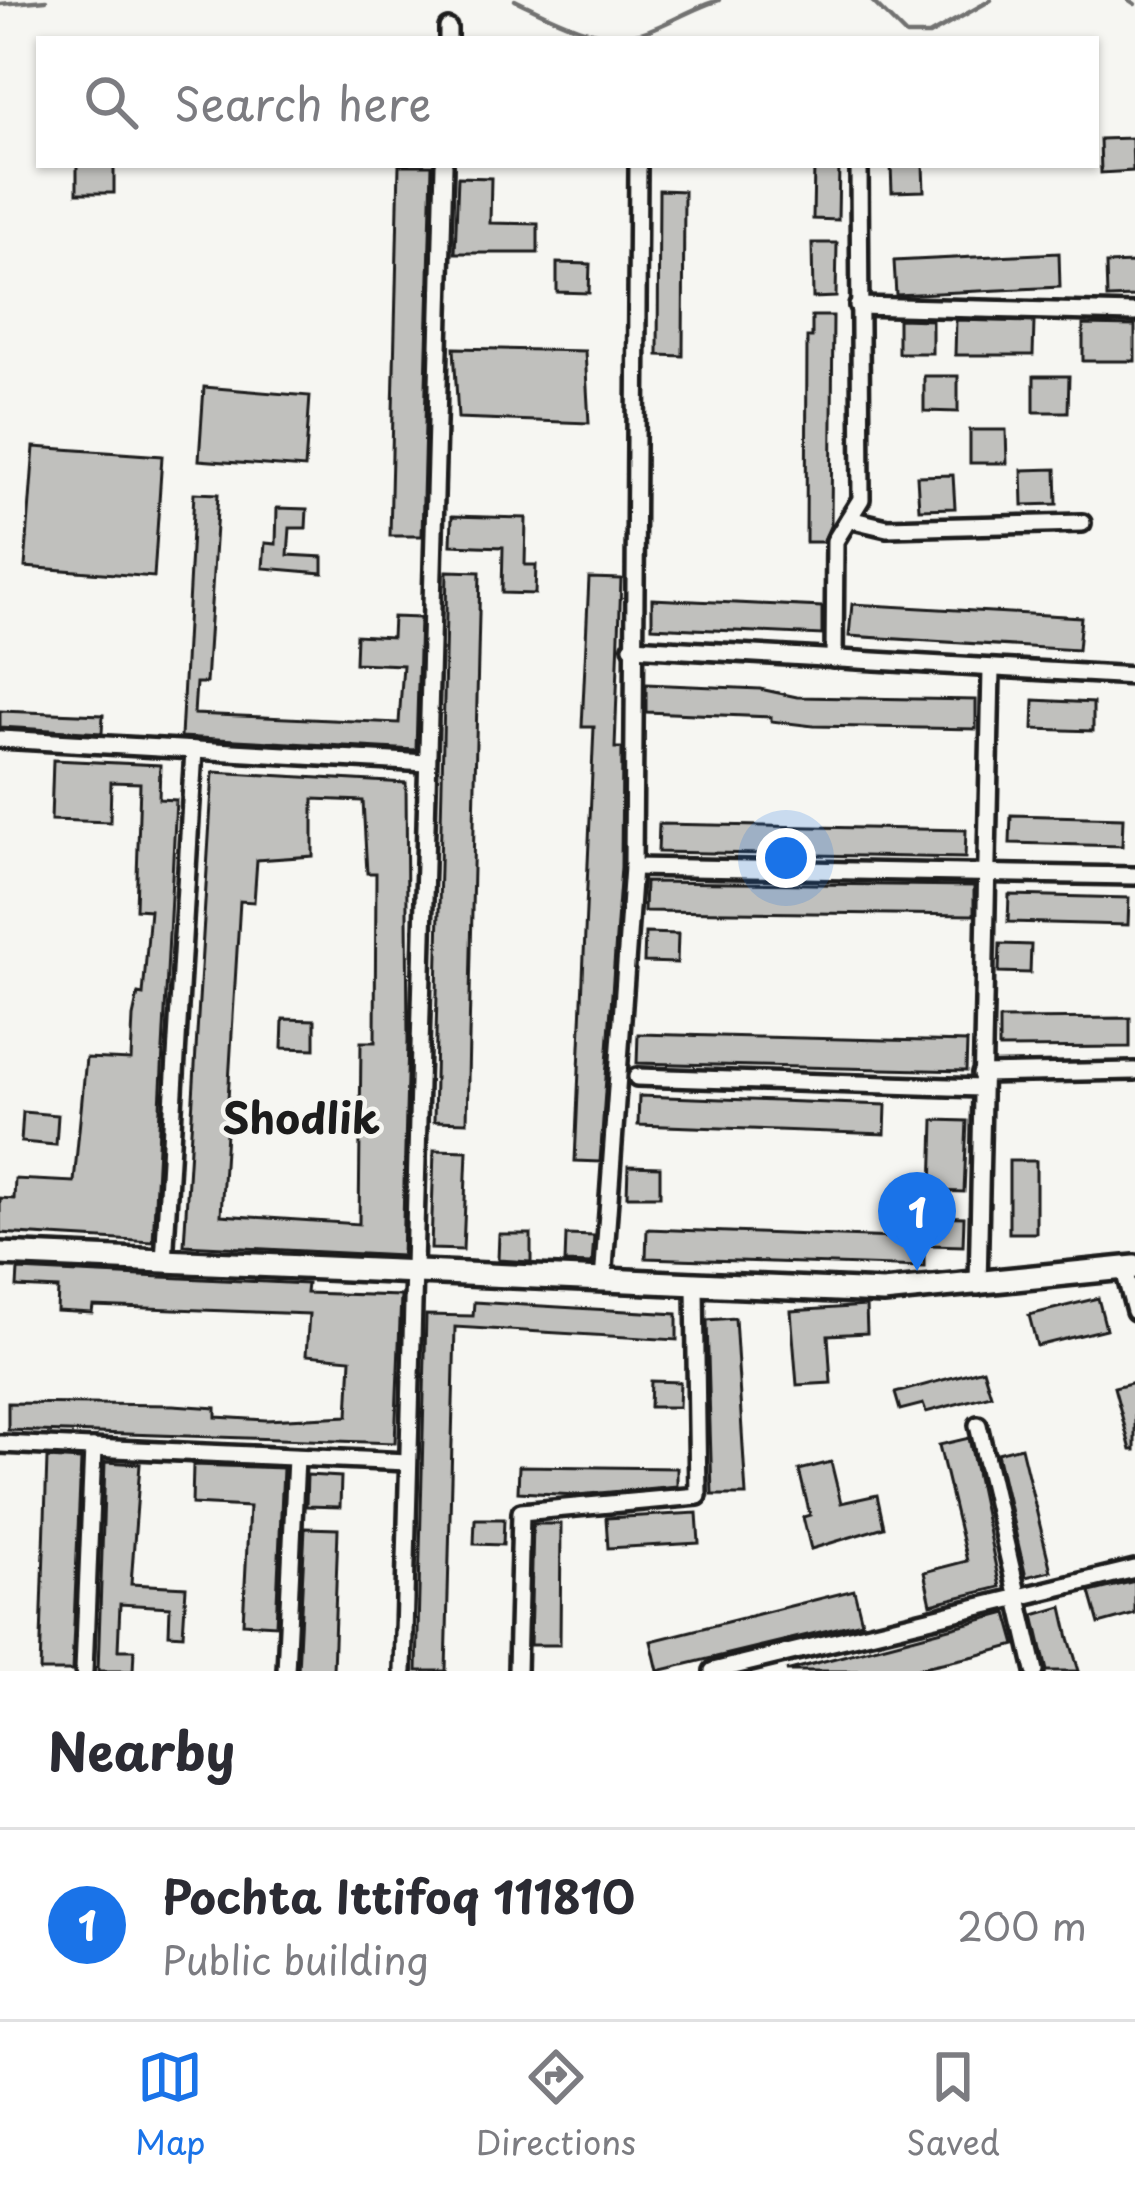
<!DOCTYPE html>
<style>
:root{--surface:#fff;--page:#f2f2f3;--text:#2b2b33;--muted:#7c7c81;--line:#e1e1e2;--accent:#1a73e8}
body{margin:0;font-family:"Playpen Sans",sans-serif;background:var(--page);color:var(--text)}
.you{position:absolute;left:786px;top:858px;width:42px;height:42px;margin:-30px;border:9px solid #fff;border-radius:50%;background:#1a73e8;box-shadow:0 0 0 18px #1a73e833}
.badge{display:grid;place-items:center;width:78px;height:78px;border-radius:50%;background:var(--accent);color:#fff;font-size:39px;font-weight:700}
.pin{position:absolute;translate:-50% -99px;filter:drop-shadow(0 3px 6px #0008)}
.pin::after{content:'';position:absolute;top:63px;width:42px;height:36px;background:inherit;clip-path:polygon(0 0,100% 0,50% 100%)}
.list{margin:0;padding:0;list-style:none}
h2{display:flex;justify-content:space-between;align-items:center;height:156px;margin:0;padding:0 48px;font-size:51px}
h2 small{font-size:39px;font-weight:400;color:var(--muted)}
.list li{display:grid;grid-template-columns:78px 1fr auto;gap:36px;align-items:center;box-sizing:border-box;height:192px;padding:0 48px;border-top:3px solid var(--line)}
.list b{display:block;font-size:45px;white-space:nowrap}
.list p{margin:0;font-size:39px;white-space:nowrap;color:var(--muted)}
.list em{font-size:39px;font-style:normal;color:var(--muted)}
.icon{flex:none;width:66px;height:66px;fill:none;stroke:currentColor;stroke-width:2;stroke-linecap:round;stroke-linejoin:round}
.map{position:relative;flex:none;width:1135px;height:1671px;overflow:hidden}
.search{position:absolute;background:var(--surface);box-shadow:0 3px 9px #0004;left:36px;right:36px;top:36px;height:132px;display:flex;align-items:center;gap:30px;box-sizing:border-box;padding:0 42px;border-radius:0px;color:var(--muted);font-size:45px}
.sheet{height:348px;background:var(--surface)}
nav{display:flex;justify-content:space-around;align-items:center;box-sizing:border-box;height:168px;border-top:3px solid var(--line);background:var(--surface);font-size:33px;color:var(--muted)}
nav a{display:grid;justify-items:center;gap:6px}
nav .on{color:var(--accent)}
.map>svg:first-child{display:block}
.lines{fill:none;stroke-linecap:round;stroke-linejoin:round}
.stream{stroke:#727271;stroke-width:4.5}
.building{fill:#c0c0bd;stroke:#1c1c1c;stroke-width:3;fill-rule:evenodd}
.minor-casing{stroke:#1c1c1c;stroke-width:24}
.secondary-casing{stroke:#1c1c1c;stroke-width:30}
.minor{stroke:#f6f6f2;stroke-width:15}
.secondary{stroke:#f6f6f2;stroke-width:21}
.labels{text-anchor:middle;dominant-baseline:central;stroke-width:9;stroke-linejoin:round;paint-order:stroke}
.quarter-label{font-size:42px;font-weight:bold;fill:#1c1c1c;stroke:#f6f6f2}
</style>
<div class="map">
<svg width="1135" height="1671" viewBox="0 0 1135 1671">
<rect width="100%" height="100%" fill="#f6f6f2"/>
<filter id="ink" filterUnits="userSpaceOnUse"><feTurbulence type="fractalNoise" baseFrequency=".00833" numOctaves="2"/><feDisplacementMap in="SourceGraphic" scale="24" xChannelSelector="R" yChannelSelector="G"/><feConvolveMatrix kernelMatrix="1 2 1 2 8 2 1 2 1" color-interpolation-filters="sRGB"/></filter>
<g filter="url(#ink)">
<g class="lines">
<g class="stream">
<path d="M515,0C551,17 599,45 641,33C667,25 692,8 719,0"/>
<polyline points="871,0 906,35 929,35 991,0"/>
<polyline points="1129,0 1135,4"/>
<polyline points="0,4 46,0"/>
</g>
</g>
<g class="building">
<polygon points="1132,138 1133,171 1101,173 1100,139"/>
<rect x="77" y="165" width="37" height="28"/>
<polygon points="399,165 432,165 422,536 390,536"/>
<polygon points="814,165 839,165 838,220 813,219"/>
<polygon points="891,165 923,165 924,191 892,192"/>
<polygon points="458,177 491,178 490,223 538,224 538,253 455,253"/>
<polygon points="659,190 684,191 683,356 658,355"/>
<polygon points="812,243 837,243 836,297 813,298"/>
<polygon points="1059,253 1060,287 896,295 894,261"/>
<polygon points="557,263 590,264 589,293 557,292"/>
<polygon points="1135,263 1135,297 1107,298 1106,264"/>
<polygon points="812,316 833,316 831,524 823,542 806,542 807,337 812,337"/>
<polygon points="898,319 932,320 932,353 898,353"/>
<polygon points="956,320 1034,322 1033,355 955,355"/>
<polygon points="1083,325 1135,326 1135,361 1083,361"/>
<polygon points="454,348 585,351 589,423 458,418"/>
<polygon points="924,376 958,376 958,412 924,411"/>
<polygon points="1034,376 1069,376 1068,412 1034,412"/>
<polygon points="204,387 310,396 305,468 199,460"/>
<polygon points="970,430 1006,430 1007,463 970,463"/>
<polygon points="34,447 162,456 154,577 25,567"/>
<polygon points="1056,469 1057,504 1023,505 1022,470"/>
<polygon points="953,475 955,508 919,509 917,476"/>
<polygon points="194,493 218,494 206,683 196,683 194,714 399,723 403,665 355,663 356,635 392,637 393,617 420,618 416,750 181,737"/>
<polygon points="277,508 307,509 306,528 290,528 288,555 323,557 323,573 263,568 265,543 276,544"/>
<polygon points="452,516 526,518 525,565 536,565 535,594 502,593 503,547 451,545"/>
<polygon points="447,571 480,572 467,1122 434,1121"/>
<polygon points="589,578 621,579 615,748 622,748 621,867 600,1162 575,1161 594,727 582,727"/>
<polygon points="652,599 822,607 822,635 652,627"/>
<polygon points="852,604 1081,617 1078,650 849,636"/>
<polygon points="646,684 760,689 797,697 976,700 976,729 813,726 771,721 771,717 646,712"/>
<polygon points="1034,700 1093,703 1093,731 1033,729"/>
<polygon points="0,711 103,715 102,733 0,727"/>
<polygon points="53,760 160,765 159,799 176,800 153,1242 0,1233 0,1198 14,1199 15,1179 74,1182 86,1058 131,1060 133,1017 138,994 143,995 150,910 136,909 140,783 111,782 110,822 51,820"/>
<path d="M213,772L406,783L408,1041L402,1256L184,1245ZM313,799L363,801L367,873H376L375,1042H361L359,1224L221,1215L240,901L254,902L257,860L313,856Z"/>
<polygon points="1011,815 1123,818 1122,846 1010,843"/>
<polygon points="659,824 966,830 965,858 658,852"/>
<polygon points="645,882 974,886 974,915 644,911"/>
<polygon points="1009,895 1129,898 1128,925 1008,922"/>
<polygon points="645,933 678,934 677,963 644,962"/>
<polygon points="1000,944 1031,945 1030,973 999,972"/>
<polygon points="1130,1018 1130,1047 999,1048 999,1019"/>
<polygon points="283,1019 315,1020 315,1049 282,1048"/>
<polygon points="638,1034 967,1042 966,1071 637,1063"/>
<polygon points="639,1096 886,1105 885,1134 638,1125"/>
<polygon points="23,1112 58,1115 56,1145 21,1142"/>
<polygon points="934,1120 967,1121 964,1192 932,1191"/>
<polygon points="434,1150 467,1151 463,1250 431,1249"/>
<rect x="1009" y="1161" width="27" height="72"/>
<polygon points="628,1166 660,1167 660,1196 627,1196"/>
<polygon points="931,1216 964,1217 963,1246 931,1245"/>
<polygon points="647,1229 924,1239 924,1267 646,1258"/>
<polygon points="499,1234 531,1234 531,1262 498,1260"/>
<polygon points="566,1235 594,1236 592,1264 565,1263"/>
<polygon points="18,1270 307,1284 306,1293 401,1296 395,1443 8,1430 8,1403 173,1405 216,1408 216,1417 266,1420 348,1416 351,1359 306,1355 309,1314 93,1306 92,1313 57,1311 58,1289 17,1287"/>
<polygon points="1098,1298 1106,1329 1037,1346 1029,1315"/>
<polygon points="474,1302 677,1314 677,1340 455,1327 446,1671 417,1671 426,1315 473,1316"/>
<polygon points="866,1306 867,1333 828,1335 831,1383 797,1385 791,1311"/>
<polygon points="735,1318 746,1495 712,1495 707,1320"/>
<polygon points="983,1369 991,1395 926,1412 923,1404 900,1410 895,1393"/>
<polygon points="651,1381 680,1382 679,1407 650,1407"/>
<polygon points="1135,1382 1135,1450 1131,1450 1114,1387"/>
<polygon points="969,1438 1000,1587 931,1604 924,1572 967,1561 939,1445"/>
<polygon points="1021,1447 1051,1571 1026,1577 997,1453"/>
<polygon points="47,1458 81,1460 72,1671 40,1671"/>
<polygon points="105,1462 140,1464 131,1584 186,1587 183,1635 169,1634 170,1607 120,1604 118,1650 134,1650 133,1671 98,1671"/>
<polygon points="831,1462 841,1503 877,1495 884,1527 811,1549 803,1517 810,1515 799,1470"/>
<polygon points="193,1465 283,1468 276,1625 243,1623 249,1507 192,1504"/>
<polygon points="519,1466 677,1468 677,1486 577,1495 518,1492"/>
<polygon points="307,1475 341,1477 340,1507 306,1506"/>
<polygon points="697,1513 699,1543 608,1548 606,1518"/>
<polygon points="475,1519 504,1519 503,1545 474,1544"/>
<polygon points="533,1524 561,1524 560,1645 530,1645"/>
<polygon points="305,1528 338,1529 333,1671 298,1671"/>
<polygon points="1135,1581 1135,1614 1099,1624 1090,1592"/>
<polygon points="854,1590 862,1622 658,1671 651,1641"/>
<polygon points="1062,1607 1069,1638 1079,1671 1047,1671 1034,1615"/>
<polygon points="1007,1613 1016,1645 975,1656 905,1671 786,1671"/>
</g>
<g class="lines">
<g class="minor-casing">
<g id="minor">
<polyline points="448,39 448,28"/>
<polyline points="858,306 1135,313"/>
<polyline points="849,519 887,528 1082,523"/>
<polyline points="632,647 1135,676"/>
<polyline points="834,659 835,541 861,499 859,165"/>
<polyline points="0,739 427,763"/>
<polyline points="633,867 1135,876"/>
<polyline points="981,1074 1135,1071"/>
<polyline points="637,1077 980,1088"/>
<polyline points="164,1262 194,750"/>
<polyline points="1124,1270 1135,1311"/>
<polyline points="603,1282 633,867 638,165"/>
<polyline points="978,1286 991,670"/>
<polyline points="978,1425 1035,1671"/>
<polyline points="0,1444 408,1462"/>
<polyline points="84,1671 93,1448"/>
<polyline points="286,1671 296,1458"/>
<polyline points="403,1671 444,165"/>
<polyline points="517,1671 521,1512 698,1496 695,1286"/>
<polyline points="713,1671 1135,1569"/>
</g>
</g>
<g class="secondary-casing">
<polyline id="secondary" points="0,1254 883,1292 1135,1267"/>
</g>
<use href="#minor" class="minor"/>
<use href="#secondary" class="secondary"/>
</g>
</g>
<g class="labels">
<g class="quarter-label">
<text x="301" y="1116">Shodlik</text>
</g>
</g>
</svg>
<div class="you"></div>
<div class="pin badge" style="left:917px;top:1271px">1</div>
<div class="search"><svg class="icon" aria-label="search" viewBox="0 0 24 24"><circle cx="10" cy="10" r="6"/><path d="M15 15l6 6"/></svg>Search here</div>
</div>
<section class="sheet">
<h2>Nearby<small></small></h2>
<ul class="list">
<li><span class="badge">1</span><div><b>Pochta Ittifoq 111810</b><p>Public building</p></div><em>200 m</em></li>
</ul>
</section>
<nav>
<a class="on"><svg class="icon" aria-label="map" viewBox="0 0 24 24"><path d="M3 6l6-2 6 2 6-2v14l-6 2-6-2-6 2zM9 4v14M15 6v14"/></svg>Map</a>
<a><svg class="icon" aria-label="directions" viewBox="0 0 24 24"><path d="M12 3l9 9-9 9-9-9zM9 14v-3h6M13 9l2 2-2 2"/></svg>Directions</a>
<a><svg class="icon" aria-label="saved" viewBox="0 0 24 24"><path d="M7 4h10v16l-5-4-5 4z"/></svg>Saved</a>
</nav>
